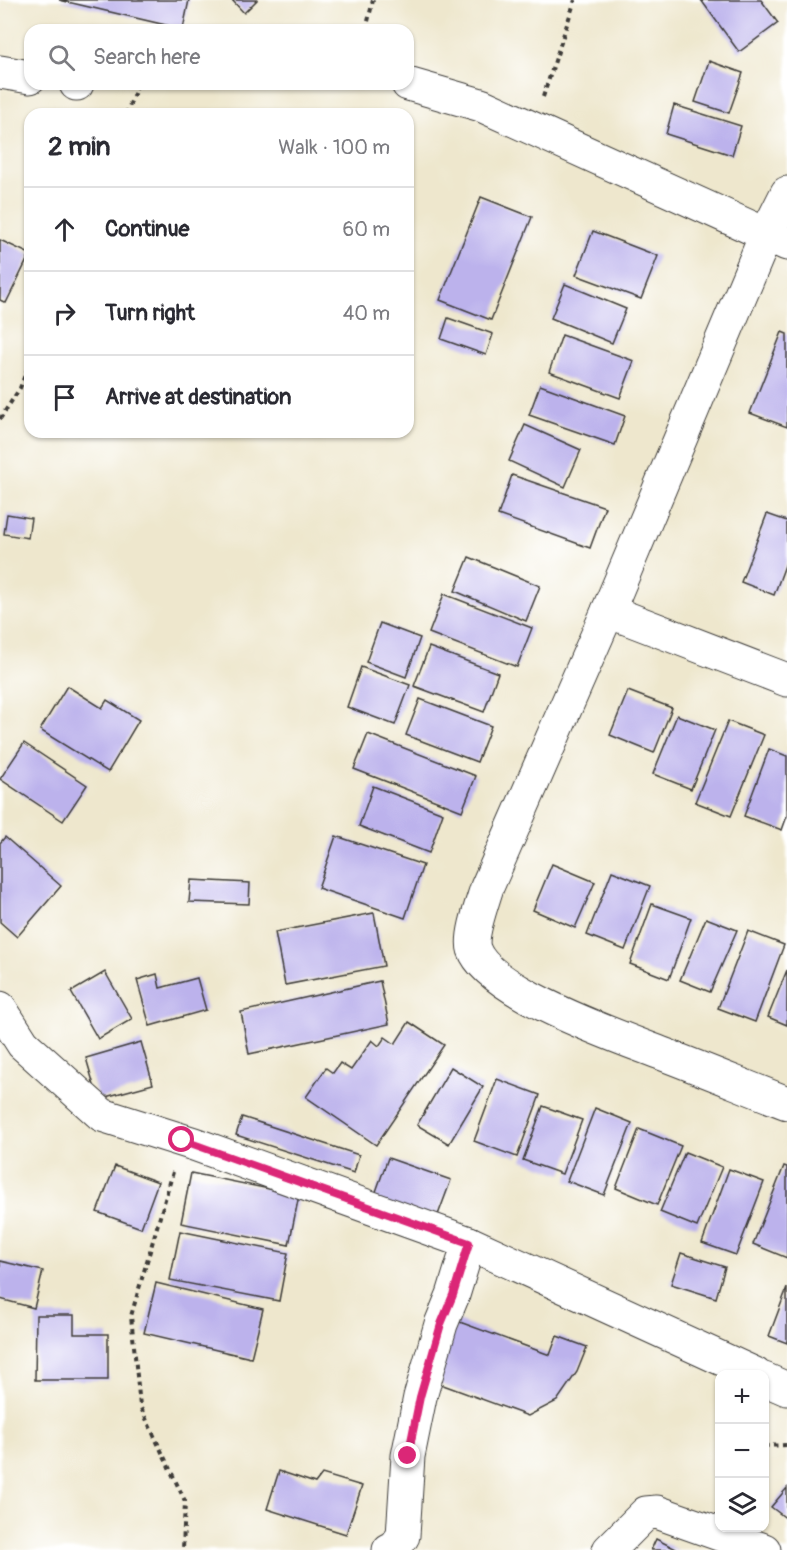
<!DOCTYPE html>
<meta charset="utf-8">
<style>
:root{--surface:#fff;--page:#f2f2f3;--text:#2b2b33;--muted:#7c7c81;--line:#e1e1e2}
body{margin:0;font-family:Pangolin,sans-serif;background:var(--page);color:var(--text)}
.controls{position:absolute;right:18px;bottom:18px;display:grid;overflow:hidden;border-radius:12px;box-shadow:0 2px 4px #0004}
.controls button{width:54px;height:54px;display:grid;place-items:center;padding:0;border:0;border-bottom:2px solid var(--line);background:var(--surface);color:var(--text);font:30px sans-serif}
.stop{position:absolute;width:18px;height:18px;margin:-14px;border:4px solid #db2777;border-radius:50%;background:#fff}
.stop.end{background:#db2777;border-color:#fff;box-shadow:0 2px 6px #0008}
.list{margin:0;padding:0;list-style:none}
h2{display:flex;justify-content:space-between;align-items:center;height:78px;margin:0;padding:0 24px;font-size:26px}
h2 small{font-size:20px;font-weight:400;color:var(--muted)}
.list li{display:grid;grid-template-columns:39px 1fr auto;gap:18px;align-items:center;box-sizing:border-box;height:84px;padding:0 24px;border-top:2px solid var(--line)}
.list b{display:block;font-size:22px;white-space:nowrap}
.list em{font-size:20px;font-style:normal;color:var(--muted)}
.icon{flex:none;width:33px;height:33px;fill:none;stroke:currentColor;stroke-width:2;stroke-linecap:round;stroke-linejoin:round}
.map{position:relative;flex:none;width:787px;height:1550px;overflow:hidden}
.search{position:absolute;background:var(--surface);box-shadow:0 2px 4px #0004;left:24px;top:24px;width:390px;height:66px;display:flex;align-items:center;gap:15px;box-sizing:border-box;padding:0 21px;border-radius:18px;color:var(--muted);font-size:22px}
.panel{position:absolute;background:var(--surface);box-shadow:0 2px 4px #0004;left:24px;top:108px;width:390px;height:330px;border-radius:18px}
.map>svg:first-child{display:block}
.building{fill:#bcb2ec}
.lines{fill:none;stroke-linecap:round;stroke-linejoin:round}
.street-casing{stroke:#3c3a37;stroke-width:35}
.path{stroke:#3c3a37;stroke-width:4;stroke-dasharray:4.5 4.5;stroke-linecap:butt}
.street{stroke:#fff;stroke-width:33}
.route{stroke:#db2777;stroke-width:8}
</style>
<div class="map">
<svg width="787" height="1550" viewBox="0 0 787 1550">
<rect width="100%" height="100%" fill="#fff"/>
<filter id="ink" filterUnits="userSpaceOnUse"><feTurbulence type="fractalNoise" baseFrequency=".0167" numOctaves="2"/><feDisplacementMap in="SourceGraphic" scale="12" xChannelSelector="R" yChannelSelector="G"/><feConvolveMatrix kernelMatrix="1 2 1 2 8 2 1 2 1" color-interpolation-filters="sRGB"/></filter>
<filter id="wash" filterUnits="userSpaceOnUse"><feTurbulence type="fractalNoise" baseFrequency=".008" numOctaves="4" result="noise"/><feDisplacementMap in="SourceGraphic" scale="24" xChannelSelector="R" yChannelSelector="G"/><feGaussianBlur stdDeviation="1.35" result="paint"/><feColorMatrix in="noise" values="0 0 0 0 0 0 0 0 0 0 0 0 0 0 0 0 0 1.4 0 .05"/><feComposite in="paint" operator="in"/></filter>
<g filter="url(#wash)">
<rect width="100%" height="100%" fill="#eee7cd"/>
<g id="blocks">
<g class="building">
<polygon points="59,0 189,0 183,29"/>
<polygon points="232,0 257,0 244,13"/>
<polygon points="701,0 761,0 778,23 739,52"/>
<polygon points="709,61 743,73 729,113 695,102"/>
<polygon points="674,105 741,126 732,155 666,134"/>
<polygon points="481,197 532,217 491,320 440,300"/>
<polygon points="593,231 658,256 641,299 576,275"/>
<polygon points="0,240 30,254 6,303 0,300"/>
<polygon points="565,284 626,309 612,343 551,318"/>
<polygon points="448,318 493,334 486,355 441,339"/>
<polygon points="782,332 787,334 787,427 750,413"/>
<polygon points="562,335 634,361 620,398 549,372"/>
<polygon points="540,385 625,416 615,445 529,415"/>
<polygon points="525,425 581,450 565,487 509,461"/>
<polygon points="512,475 605,507 590,548 498,515"/>
<polygon points="7,514 31,518 28,538 4,534"/>
<polygon points="767,514 787,521 787,560 774,595 741,582"/>
<polygon points="469,557 540,586 526,621 455,591"/>
<polygon points="444,594 532,628 517,667 429,633"/>
<polygon points="380,623 420,638 406,677 366,662"/>
<polygon points="429,647 498,673 484,712 414,686"/>
<polygon points="361,667 410,685 395,725 347,707"/>
<polygon points="67,686 102,708 107,700 139,720 108,772 40,730"/>
<polygon points="628,691 672,708 654,753 610,735"/>
<polygon points="420,699 491,726 477,762 406,735"/>
<polygon points="677,715 715,730 691,789 653,774"/>
<polygon points="728,721 764,735 731,816 695,802"/>
<polygon points="368,734 476,776 462,811 354,769"/>
<polygon points="24,743 87,785 63,821 0,779"/>
<polygon points="769,749 787,756 787,816 782,830 744,816"/>
<polygon points="373,786 443,813 429,853 359,826"/>
<polygon points="336,836 423,865 405,918 318,888"/>
<polygon points="5,837 61,886 17,937 0,922 0,843"/>
<polygon points="552,864 595,882 575,928 533,910"/>
<polygon points="612,871 650,886 625,950 587,935"/>
<polygon points="191,880 250,883 249,904 189,902"/>
<polygon points="652,904 691,918 669,979 630,964"/>
<polygon points="374,913 384,966 285,985 275,932"/>
<polygon points="706,918 737,930 710,992 680,980"/>
<polygon points="748,931 784,945 755,1022 718,1008"/>
<polygon points="787,970 787,1025 768,1017"/>
<polygon points="105,972 132,1019 98,1039 71,992"/>
<polygon points="157,974 160,988 197,978 206,1010 150,1026 137,980"/>
<polygon points="380,981 389,1024 249,1054 241,1012"/>
<polygon points="409,1022 444,1045 376,1145 306,1097 326,1068 333,1073 340,1063 351,1070 372,1040 379,1046 385,1037 395,1044"/>
<polygon points="141,1042 153,1084 98,1099 86,1058"/>
<polygon points="451,1067 483,1087 449,1144 417,1125"/>
<polygon points="497,1079 540,1095 517,1157 474,1141"/>
<polygon points="543,1106 582,1120 562,1174 523,1160"/>
<polygon points="595,1108 632,1123 604,1195 567,1181"/>
<polygon points="242,1117 359,1155 354,1173 236,1135"/>
<polygon points="639,1129 681,1146 657,1205 616,1188"/>
<polygon points="685,1152 722,1167 697,1227 660,1212"/>
<polygon points="388,1158 451,1180 435,1223 373,1200"/>
<polygon points="115,1166 158,1182 141,1228 97,1212"/>
<polygon points="784,1166 787,1167 787,1258 753,1244"/>
<polygon points="729,1169 764,1182 736,1255 702,1243"/>
<polygon points="191,1173 299,1195 289,1245 181,1223"/>
<polygon points="180,1231 288,1253 279,1301 170,1280"/>
<polygon points="681,1253 725,1267 716,1298 671,1284"/>
<polygon points="0,1261 43,1271 34,1308 0,1299"/>
<polygon points="156,1283 263,1309 251,1358 144,1333"/>
<polygon points="787,1288 787,1343 769,1336"/>
<polygon points="36,1315 74,1315 74,1334 108,1334 108,1380 35,1380"/>
<polygon points="457,1321 550,1355 557,1336 587,1347 577,1372 557,1401 528,1416 435,1382"/>
<polygon points="279,1471 315,1483 322,1474 362,1486 346,1534 267,1509"/>
<polygon points="787,1488 787,1519 771,1507"/>
<polygon points="656,1539 678,1550 651,1550"/>
</g>
</g>
</g>
<g filter="url(#ink)">
<use href="#blocks" fill-opacity="0" stroke="#3c3a37" stroke-width="1.5"/>
<g class="lines">
<g class="street-casing">
<g id="street">
<polyline points="0,72 30,77"/>
<polyline points="76,84 77,84"/>
<polyline points="408,84 481,105 787,244"/>
<path d="M787,193L766,235L608,611L487,887C483,901 470,935 474,949C488,992 622,1038 663,1054C705,1070 746,1087 787,1103"/>
<polyline points="608,611 787,680"/>
<polyline points="0,1008 23,1044 102,1115 194,1144 469,1243 755,1374"/>
<polyline points="764,1379 787,1389"/>
<polyline points="389,1550 395,1547 403,1536 408,1456 420,1397 441,1324 453,1295 469,1243"/>
<polyline points="609,1550 646,1513 657,1512 764,1550"/>
</g>
</g>
<g class="path">
<polyline points="366,30 373,0"/>
<polyline points="543,97 575,0"/>
<polyline points="126,114 138,84"/>
<polyline points="0,419 20,388 30,362"/>
<polyline points="173,1172 131,1316 140,1406 185,1501 183,1550"/>
<polyline points="764,1446 787,1445"/>
</g>
<use href="#street" class="street"/>
</g>
</g>
<g class="lines" filter="url(#ink)">
<polyline class="route" points="182,1140 469,1243 453,1295 441,1324 420,1397 408,1456"/>
</g>
</svg>
<div class="controls">
<button>+</button>
<button>−</button>
<button><svg class="icon" aria-label="layers" viewBox="0 0 24 24"><path d="M12 4l9 5-9 5-9-5zM3 14l9 5 9-5"/></svg></button>
</div>
<div class="stop" style="left:182px;top:1140px"></div>
<div class="stop end" style="left:408px;top:1456px"></div>
<div class="search"><svg class="icon" aria-label="search" viewBox="0 0 24 24"><circle cx="10" cy="10" r="6"/><path d="M15 15l6 6"/></svg>Search here</div>
<section class="panel">
<h2>2 min<small>Walk · 100 m</small></h2>
<ul class="list">
<li><svg class="icon" aria-label="ahead" viewBox="0 0 24 24"><path d="M12 20V5M6 11l6-6 6 6"/></svg><div><b>Continue</b></div><em>60 m</em></li>
<li><svg class="icon" aria-label="right" viewBox="0 0 24 24"><path d="M7 20v-9h11M14 6l5 5-5 5"/></svg><div><b>Turn right</b></div><em>40 m</em></li>
<li><svg class="icon" aria-label="arrive" viewBox="0 0 24 24"><path d="M6 21V4h12l-3 4 3 4H6"/></svg><div><b>Arrive at destination</b></div></li>
</ul>
</section>
</div>
